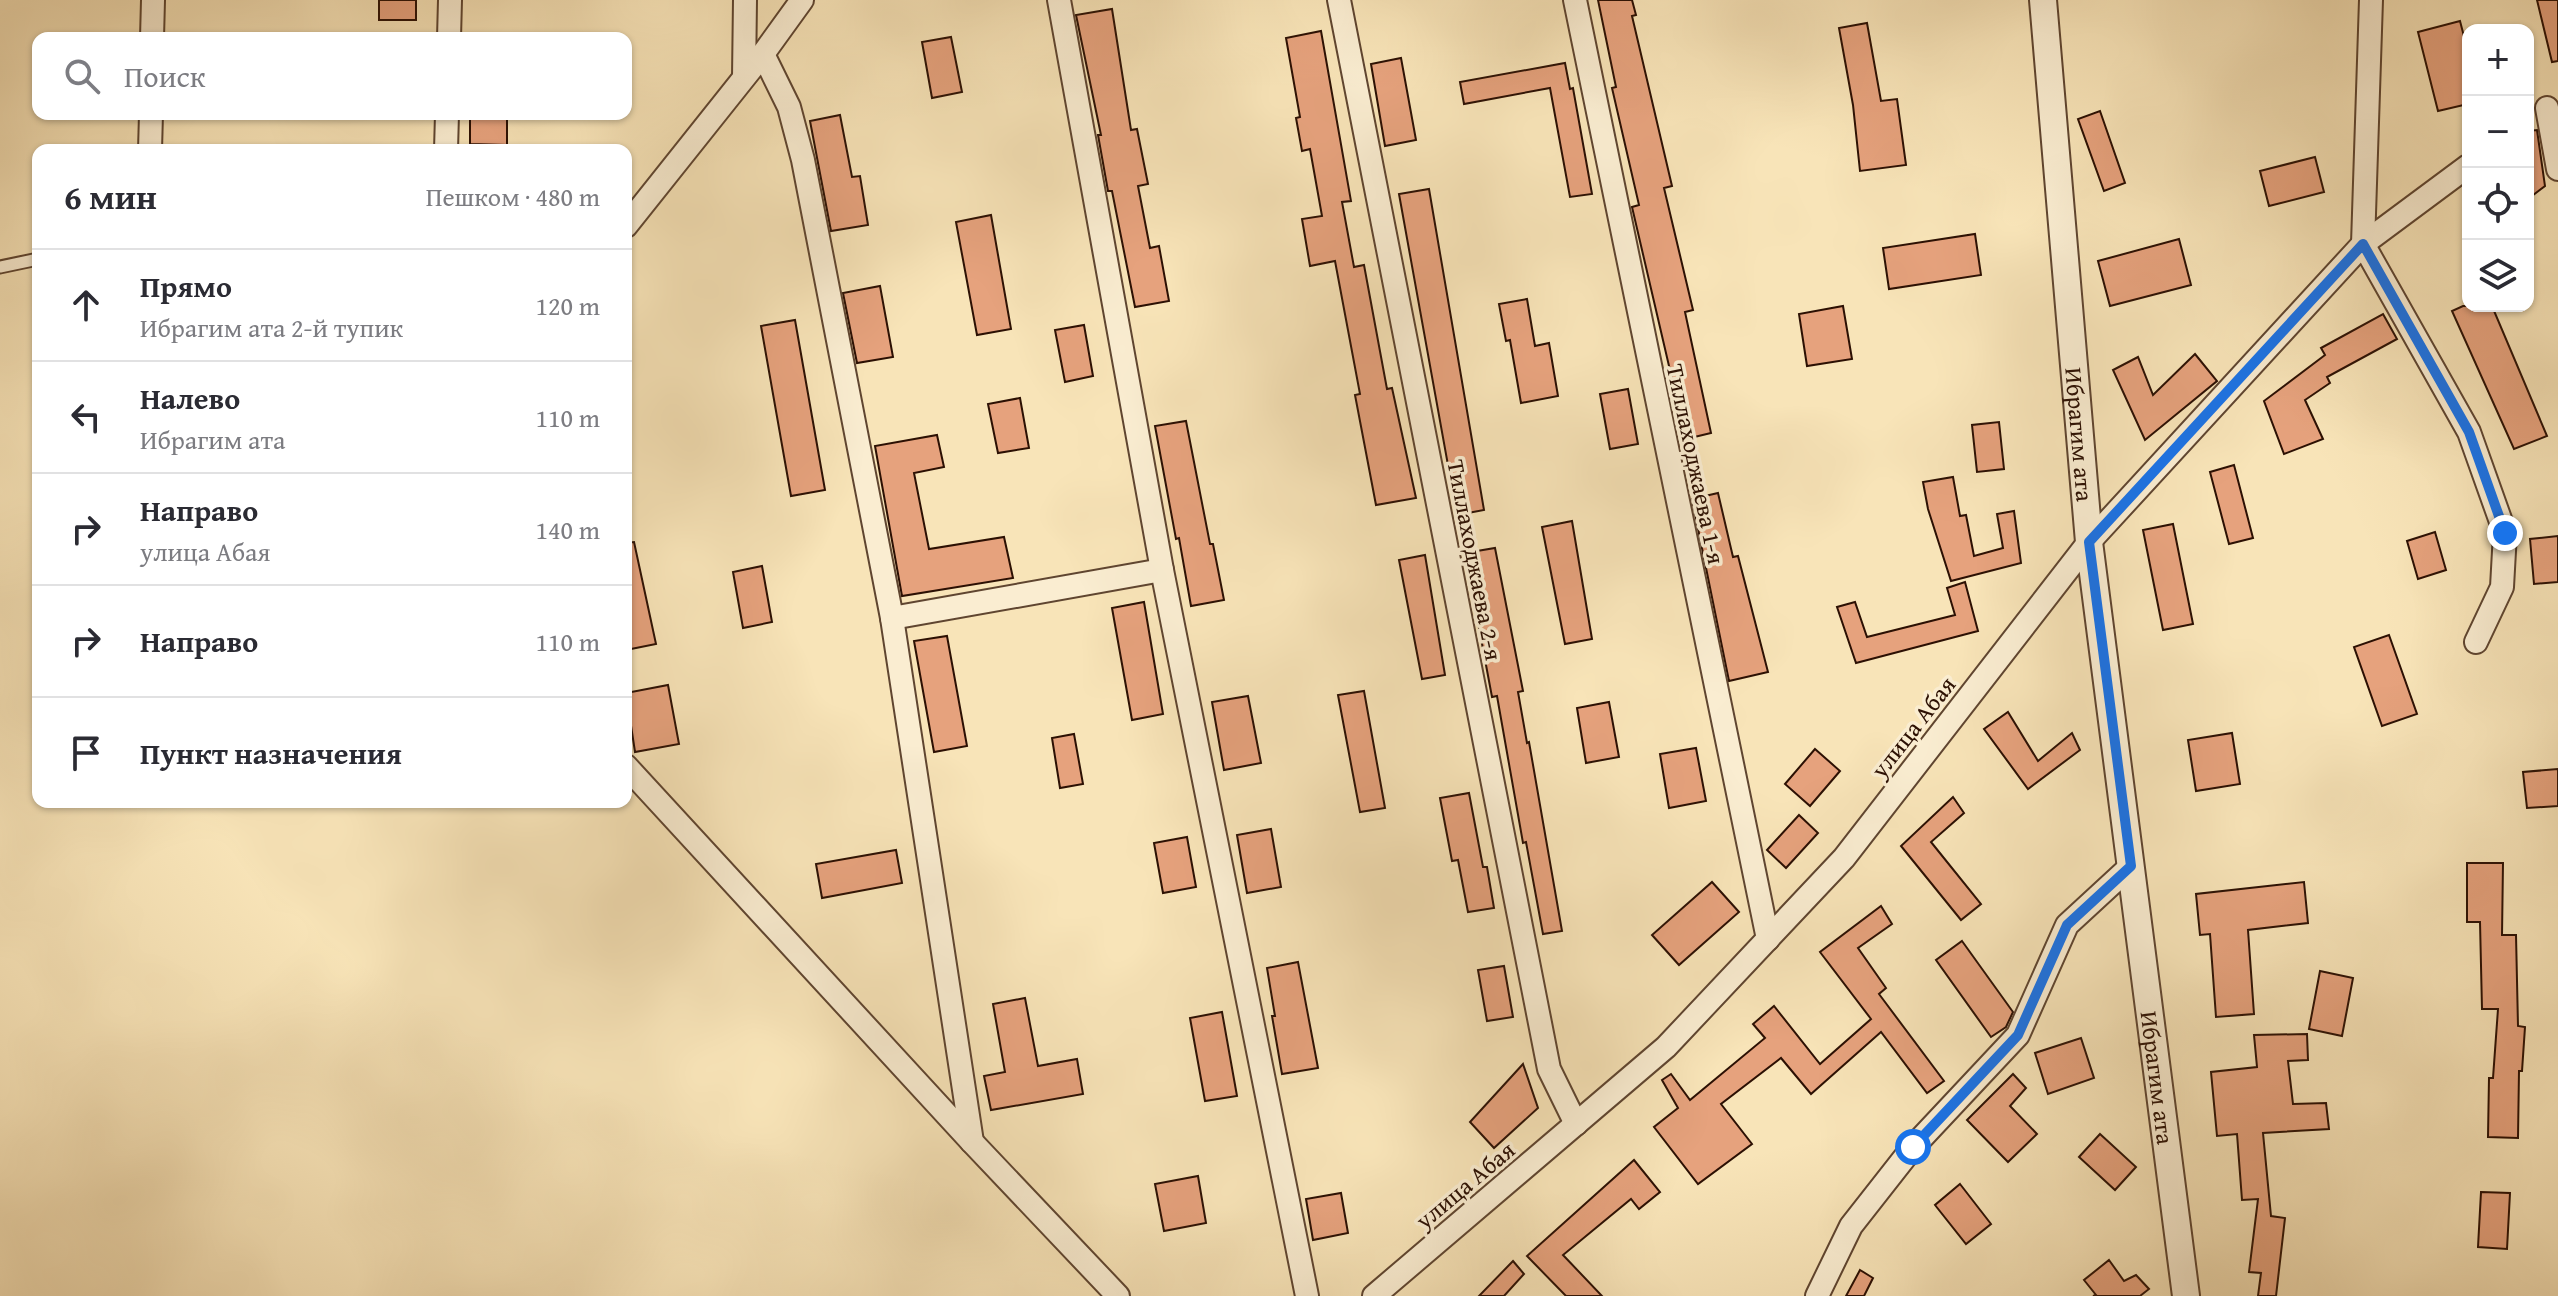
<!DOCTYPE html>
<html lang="ru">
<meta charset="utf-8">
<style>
:root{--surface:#fff;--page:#f7f7f7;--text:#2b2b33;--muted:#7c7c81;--line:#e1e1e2}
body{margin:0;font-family:"Gentium Book Plus",serif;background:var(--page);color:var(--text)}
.controls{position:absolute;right:24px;top:24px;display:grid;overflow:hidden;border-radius:16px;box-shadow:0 2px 6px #0004}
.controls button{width:72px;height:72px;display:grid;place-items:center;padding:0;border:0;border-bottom:2px solid var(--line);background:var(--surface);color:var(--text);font:40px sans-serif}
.stop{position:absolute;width:24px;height:24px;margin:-18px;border:6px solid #1a73e8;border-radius:50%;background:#fff}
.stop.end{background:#1a73e8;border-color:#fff;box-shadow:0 2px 8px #0008}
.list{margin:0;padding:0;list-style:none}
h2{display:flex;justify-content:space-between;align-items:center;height:104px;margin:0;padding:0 32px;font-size:34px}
h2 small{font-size:26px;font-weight:400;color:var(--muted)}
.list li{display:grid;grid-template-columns:52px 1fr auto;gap:24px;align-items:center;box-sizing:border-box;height:112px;padding:0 32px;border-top:2px solid var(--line)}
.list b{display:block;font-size:30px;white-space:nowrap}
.list p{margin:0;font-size:26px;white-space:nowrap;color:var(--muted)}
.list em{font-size:26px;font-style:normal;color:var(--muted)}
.icon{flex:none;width:44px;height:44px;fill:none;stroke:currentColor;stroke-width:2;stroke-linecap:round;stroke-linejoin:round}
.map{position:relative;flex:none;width:2558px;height:1296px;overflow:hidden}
.search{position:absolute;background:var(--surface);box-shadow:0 2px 6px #0004;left:32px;top:32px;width:600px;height:88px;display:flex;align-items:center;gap:20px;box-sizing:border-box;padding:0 28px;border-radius:16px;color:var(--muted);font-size:30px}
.panel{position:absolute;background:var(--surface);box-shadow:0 2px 6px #0004;left:32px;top:144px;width:600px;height:664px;border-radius:16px}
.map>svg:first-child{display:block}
.building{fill:#e6a27d;stroke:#2c1003;stroke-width:2}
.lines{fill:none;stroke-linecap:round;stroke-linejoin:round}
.service-casing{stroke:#5f4530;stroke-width:15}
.minor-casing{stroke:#5f4530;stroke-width:26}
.tertiary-casing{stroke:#5f4530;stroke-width:30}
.service{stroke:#faedd1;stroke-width:11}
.minor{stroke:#faedd1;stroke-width:22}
.tertiary{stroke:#faedd1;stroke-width:26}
.route{stroke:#1a73e8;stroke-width:10}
.labels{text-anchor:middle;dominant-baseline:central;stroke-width:7;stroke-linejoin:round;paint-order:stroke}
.street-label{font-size:24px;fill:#2c1003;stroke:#faedd1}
</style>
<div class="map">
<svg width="2558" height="1296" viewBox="0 0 2558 1296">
<rect width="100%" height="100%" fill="#f8e4b8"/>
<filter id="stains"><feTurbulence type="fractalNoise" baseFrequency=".0025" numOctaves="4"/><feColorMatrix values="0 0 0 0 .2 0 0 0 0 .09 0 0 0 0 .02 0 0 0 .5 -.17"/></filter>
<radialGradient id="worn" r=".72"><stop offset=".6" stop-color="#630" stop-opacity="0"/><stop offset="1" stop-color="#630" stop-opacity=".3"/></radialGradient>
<g class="building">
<rect x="379" y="0" width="37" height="20"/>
<polygon points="1598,0 1632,0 1636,15 1632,16 1672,186 1664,188 1693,310 1685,312 1711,433 1686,439 1632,207 1639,205 1612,88 1616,87"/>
<polygon points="2537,0 2558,0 2558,61 2552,62"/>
<polygon points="1112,9 1131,130 1137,129 1148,184 1138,186 1150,248 1159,246 1169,301 1135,307 1112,191 1108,191 1098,135 1101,135 1076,15"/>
<polygon points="2460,21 2468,52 2468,104 2438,111 2418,32"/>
<polygon points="1867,23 1881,101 1897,99 1906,165 1860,171 1853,105 1839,28"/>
<polygon points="1321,31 1351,201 1342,202 1354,267 1364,265 1387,389 1392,388 1416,498 1376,505 1355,395 1360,394 1335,261 1310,266 1302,219 1322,216 1310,149 1302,151 1296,118 1300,117 1286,38"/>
<polygon points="951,37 962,92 932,98 922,42"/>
<polygon points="1401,58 1416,140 1385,146 1371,64"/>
<polygon points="1565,63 1570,89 1573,88 1592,194 1570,197 1550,88 1464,104 1460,82"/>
<polygon points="2100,111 2125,183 2104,191 2078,119"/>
<polygon points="470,114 507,114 507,145 470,144"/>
<polygon points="840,115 852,177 860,176 868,225 831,231 810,121"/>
<polygon points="2537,130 2545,186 2528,199 2528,131"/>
<polygon points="2315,157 2324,192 2269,206 2260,171"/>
<polygon points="1429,189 1484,510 1457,515 1399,194"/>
<polygon points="991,215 1011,329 977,335 956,222"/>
<polygon points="1975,234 1981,275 1889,289 1883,248"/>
<polygon points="2179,239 2191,285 2110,306 2098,261"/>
<polygon points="880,286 893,357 857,363 843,293"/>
<polygon points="1527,299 1535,346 1549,343 1558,396 1521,403 1510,340 1506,341 1499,304"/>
<polygon points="1843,306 1852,359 1807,366 1799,314"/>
<polygon points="2463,306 2492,306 2547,436 2514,449 2452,311"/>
<polygon points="2383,314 2397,339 2327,377 2330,383 2305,400 2323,439 2284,454 2264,401 2325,355 2321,348"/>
<polygon points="795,320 825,490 791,496 761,326"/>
<polygon points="1084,325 1093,376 1065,382 1055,330"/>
<polygon points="2195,354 2217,381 2145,440 2113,370 2138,357 2153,395"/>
<polygon points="1628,389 1638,444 1610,449 1600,394"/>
<polygon points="1020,398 1029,448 998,453 988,404"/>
<polygon points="1186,421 1210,544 1213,544 1224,600 1191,606 1179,538 1176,539 1155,426"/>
<polygon points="1999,422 2004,469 1977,472 1972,425"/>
<polygon points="937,435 944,467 914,473 929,549 1004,537 1013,578 902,596 875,446"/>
<polygon points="2234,465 2253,538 2229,544 2210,472"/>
<polygon points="1953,477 1960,516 1966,515 1974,556 2003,548 1997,514 2014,511 2021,563 1951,581 1928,509 1923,482"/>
<polygon points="1718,493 1733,557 1738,556 1768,672 1729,681 1692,499"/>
<polygon points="1572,521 1592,639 1565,644 1542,527"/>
<polygon points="2173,524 2193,624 2163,630 2143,530"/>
<polygon points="2435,532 2446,570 2418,579 2407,541"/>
<polygon points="2558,536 2558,582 2534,584 2530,539"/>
<polygon points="634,542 656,644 626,650 626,543"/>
<polygon points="1495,548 1523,691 1518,692 1527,743 1529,742 1562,931 1543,934 1526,842 1523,843 1497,696 1492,697 1465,553"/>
<polygon points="1425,555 1445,675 1422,679 1399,560"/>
<polygon points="762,566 772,622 743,628 733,572"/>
<polygon points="1965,582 1978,631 1856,663 1837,607 1855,602 1867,637 1955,615 1947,588"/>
<polygon points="1144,602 1163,714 1132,720 1112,608"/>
<polygon points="2389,635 2417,714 2382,726 2354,647"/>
<polygon points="947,636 967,746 934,752 914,641"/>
<polygon points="668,685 679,744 635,752 626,693"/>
<polygon points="1364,691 1385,808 1360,812 1338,695"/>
<polygon points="1248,696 1261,763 1224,770 1212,702"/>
<polygon points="1609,702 1619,757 1586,763 1577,708"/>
<polygon points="2008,712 2038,761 2072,733 2080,750 2028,789 1984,729"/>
<polygon points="2232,733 2240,784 2196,791 2188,740"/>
<polygon points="1074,734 1083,784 1060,788 1052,738"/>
<polygon points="1696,748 1706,801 1669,808 1660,754"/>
<polygon points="1815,749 1840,771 1810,806 1785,784"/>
<polygon points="2558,769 2558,806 2527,808 2523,772"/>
<polygon points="1469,793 1483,867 1487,867 1494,908 1468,912 1458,860 1452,861 1440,798"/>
<polygon points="1953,797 1964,813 1931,842 1981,904 1961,920 1901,846"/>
<polygon points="1799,815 1818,833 1786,868 1767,850"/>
<polygon points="1271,829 1281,887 1247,893 1237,835"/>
<polygon points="1187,837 1196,887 1163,893 1154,843"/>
<polygon points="896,850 902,883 822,898 816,864"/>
<polygon points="2467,863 2503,863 2502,935 2516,935 2518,1026 2525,1027 2522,1071 2519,1071 2518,1138 2488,1137 2489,1078 2493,1078 2498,1009 2482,1009 2480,922 2467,922"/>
<polygon points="1712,882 1739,912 1679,965 1652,935"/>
<polygon points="2304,882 2308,923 2248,930 2254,1014 2216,1017 2210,934 2200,935 2196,894"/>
<polygon points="1881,906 1892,924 1858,948 1886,988 1879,994 1944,1081 1927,1093 1881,1032 1811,1094 1781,1058 1721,1104 1752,1144 1698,1184 1654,1127 1678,1108 1662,1080 1671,1074 1690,1100 1765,1038 1753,1024 1774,1006 1820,1064 1871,1019 1820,952"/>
<polygon points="1962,941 2013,1012 2006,1027 1991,1037 1936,960"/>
<polygon points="1298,962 1318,1068 1282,1074 1272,1016 1275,1016 1267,968"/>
<polygon points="1504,966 1513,1017 1487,1021 1478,970"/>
<polygon points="2320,971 2353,978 2342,1036 2309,1029"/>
<polygon points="1025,998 1038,1066 1077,1059 1083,1094 991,1110 984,1076 1005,1072 993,1004"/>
<polygon points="1222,1012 1237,1096 1205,1101 1190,1018"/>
<polygon points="2307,1034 2308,1060 2288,1061 2293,1104 2326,1103 2329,1129 2263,1133 2271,1216 2285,1218 2276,1296 2258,1296 2261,1273 2249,1272 2258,1199 2242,1200 2237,1134 2217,1136 2211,1072 2257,1067 2254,1035"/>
<polygon points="2081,1038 2094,1078 2048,1094 2035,1053"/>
<polygon points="1523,1064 1538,1108 1494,1148 1470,1122"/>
<polygon points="2013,1074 2026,1088 2010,1106 2037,1134 2008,1162 1967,1120"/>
<polygon points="2100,1134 2136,1167 2115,1190 2079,1157"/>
<polygon points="1634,1160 1660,1192 1639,1209 1631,1199 1563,1255 1602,1296 1566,1296 1527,1256"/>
<polygon points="1198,1176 1206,1223 1164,1231 1155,1184"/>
<polygon points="1960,1184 1991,1224 1966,1244 1935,1205"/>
<polygon points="2481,1192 2510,1193 2507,1249 2478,1247"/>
<polygon points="1341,1193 1348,1233 1313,1240 1306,1199"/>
<polygon points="2109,1260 2124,1281 2136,1275 2149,1289 2140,1296 2093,1296 2096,1295 2084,1280"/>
<polygon points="1513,1261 1524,1274 1504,1296 1479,1296"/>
<polygon points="1860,1270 1873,1278 1864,1296 1846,1296"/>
</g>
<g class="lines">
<g class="service-casing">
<polyline id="service" points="0,267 38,259"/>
</g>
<g class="minor-casing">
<g id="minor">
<polyline points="1059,0 1162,570 1307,1296"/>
<polyline points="1339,0 1549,1069 1576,1124"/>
<polyline points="1575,0 1768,939"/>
<polyline points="2371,0 2363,244 2469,432 2505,533 2502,587 2476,642"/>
<polyline points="152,38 153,0"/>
<polyline points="449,38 450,0"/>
<polyline points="763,54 789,107 803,160 892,618 972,1142"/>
<polyline points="744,77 745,0"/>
<polyline points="2547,108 2558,169"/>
<polyline points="150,150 151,114"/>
<polyline points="446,150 447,114"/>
<polyline points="626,226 763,54 802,0"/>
<polyline points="892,618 1162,570"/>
<polyline points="626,766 972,1142 1118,1296"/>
<polyline points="1374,1296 1666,1047 1844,858 2089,542 2363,244 2468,166"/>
<polyline points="1817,1296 1851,1226 1913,1147 2018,1035 2067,925 2131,866"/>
</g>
</g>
<g class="tertiary-casing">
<g id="tertiary">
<path id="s1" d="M2043,0L2089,542L2186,1296"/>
</g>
</g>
<use href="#service" class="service"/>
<use href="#minor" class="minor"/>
<use href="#tertiary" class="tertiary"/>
</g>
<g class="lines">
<polyline class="route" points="1913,1147 2018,1035 2067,925 2131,866 2089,542 2363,244 2469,432 2505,533"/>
</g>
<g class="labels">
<g class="street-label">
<text stroke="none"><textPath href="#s1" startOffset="436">Ибрагим ата</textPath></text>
<text transform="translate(1696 464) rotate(78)">Тиллаходжаева 1-я</text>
<text transform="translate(1475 560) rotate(79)">Тиллаходжаева 2-я</text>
<text transform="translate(1913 727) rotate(-52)">улица Абая</text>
<text stroke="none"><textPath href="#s1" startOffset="1084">Ибрагим ата</textPath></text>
<text transform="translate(1465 1185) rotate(-40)">улица Абая</text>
</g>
</g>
<rect width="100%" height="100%" filter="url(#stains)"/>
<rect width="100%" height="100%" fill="url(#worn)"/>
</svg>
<div class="controls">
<button>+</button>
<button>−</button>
<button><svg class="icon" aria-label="locate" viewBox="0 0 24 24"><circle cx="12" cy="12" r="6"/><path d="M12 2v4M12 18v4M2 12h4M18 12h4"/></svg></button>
<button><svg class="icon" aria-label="layers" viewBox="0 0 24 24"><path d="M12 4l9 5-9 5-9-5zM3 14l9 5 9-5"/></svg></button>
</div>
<div class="stop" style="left:1913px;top:1147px"></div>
<div class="stop end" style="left:2505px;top:533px"></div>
<div class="search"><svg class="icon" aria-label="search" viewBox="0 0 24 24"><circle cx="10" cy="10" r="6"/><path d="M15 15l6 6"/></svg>Поиск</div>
<section class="panel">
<h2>6 мин<small>Пешком · 480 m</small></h2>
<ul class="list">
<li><svg class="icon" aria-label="ahead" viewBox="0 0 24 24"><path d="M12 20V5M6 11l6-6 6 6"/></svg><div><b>Прямо</b><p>Ибрагим ата 2-й тупик</p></div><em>120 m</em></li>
<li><svg class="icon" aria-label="left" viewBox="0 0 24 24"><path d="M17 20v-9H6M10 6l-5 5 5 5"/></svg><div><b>Налево</b><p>Ибрагим ата</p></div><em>110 m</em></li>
<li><svg class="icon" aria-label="right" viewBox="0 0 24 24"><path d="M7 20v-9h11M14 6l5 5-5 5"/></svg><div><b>Направо</b><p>улица Абая</p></div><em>140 m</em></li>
<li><svg class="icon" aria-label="right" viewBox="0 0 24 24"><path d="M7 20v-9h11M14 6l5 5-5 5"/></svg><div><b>Направо</b></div><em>110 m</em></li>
<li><svg class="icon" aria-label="arrive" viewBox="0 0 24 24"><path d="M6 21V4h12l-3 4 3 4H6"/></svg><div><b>Пункт назначения</b></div></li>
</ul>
</section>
</div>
